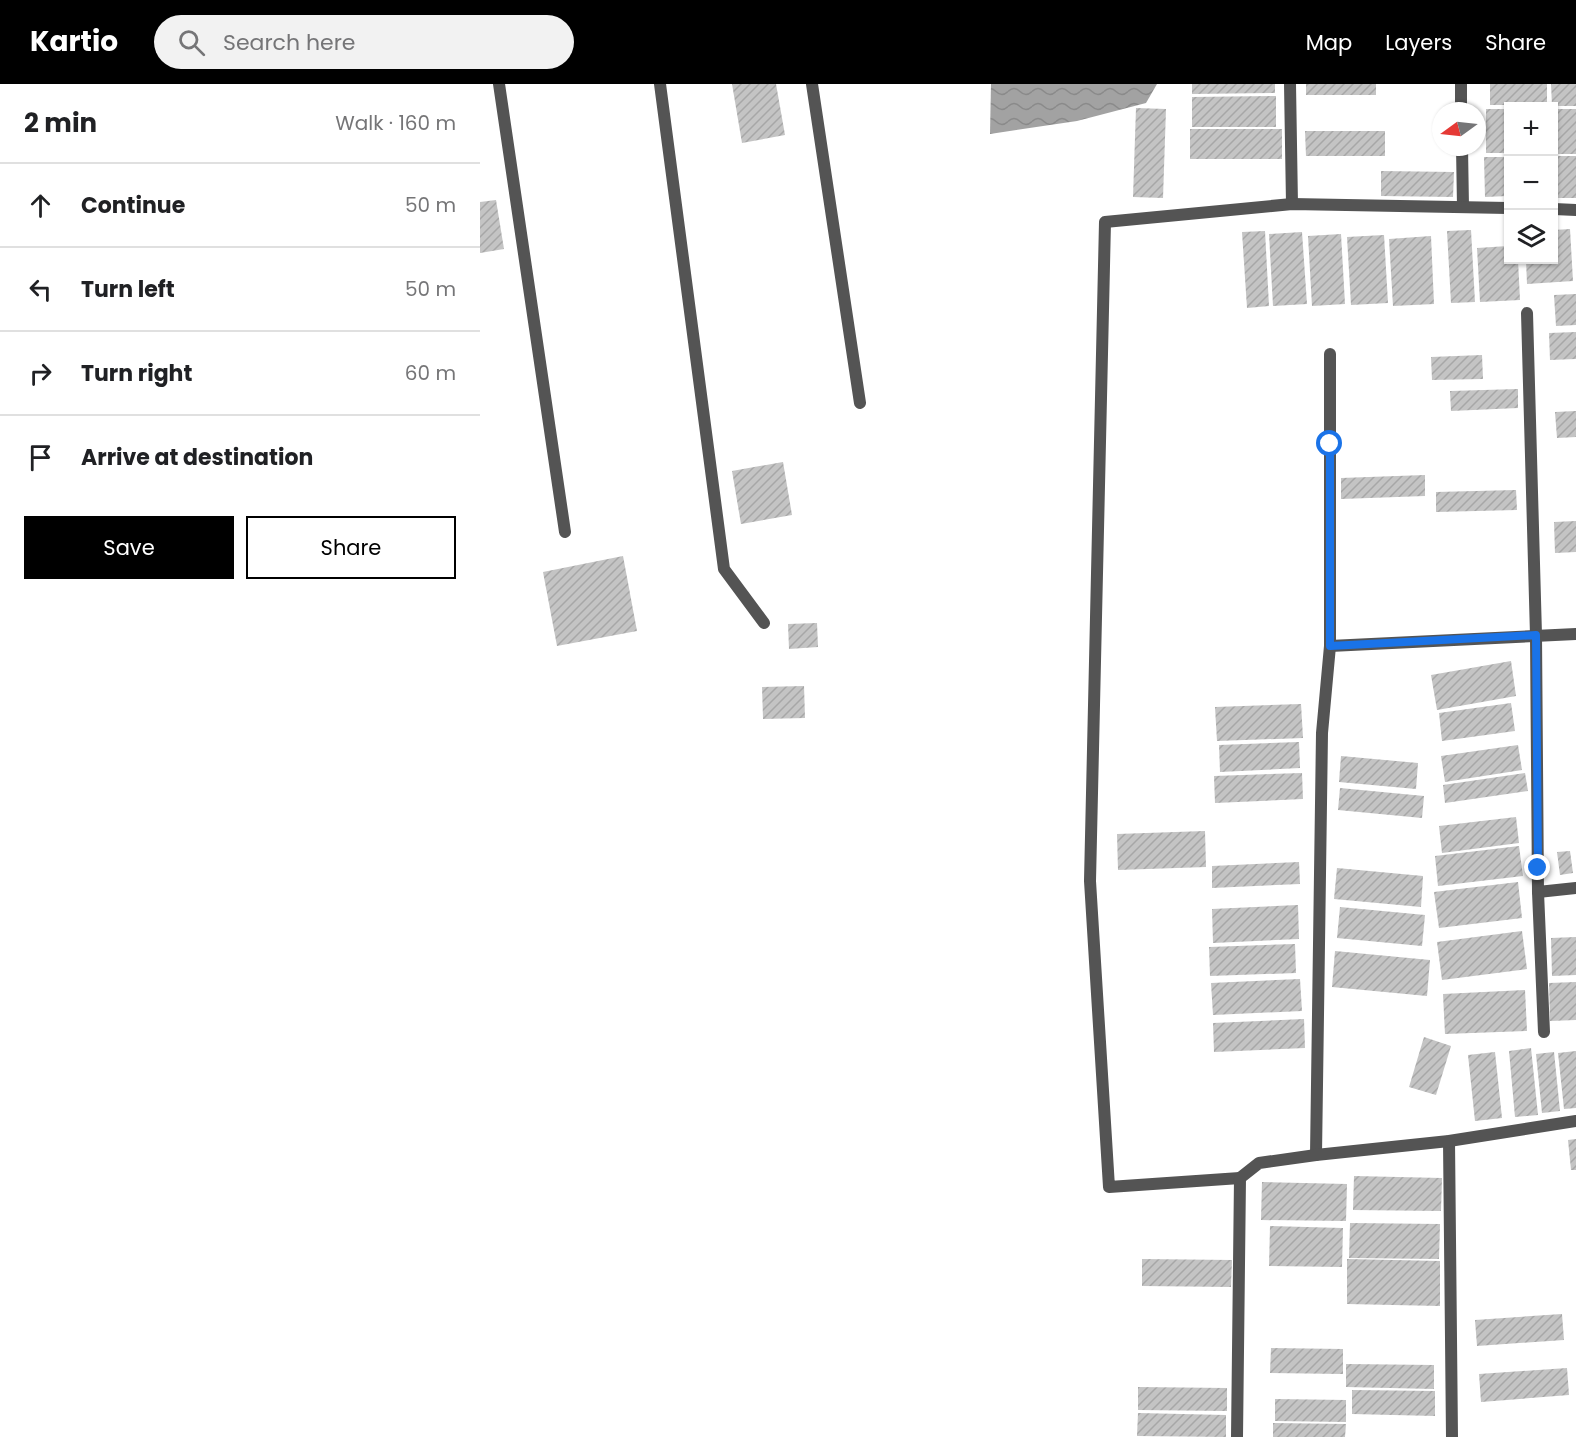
<!DOCTYPE html>
<meta charset="utf-8">
<style>
:root{--surface:#fff;--page:#f2f2f2;--text:#202124;--muted:#757577;--line:#e0e0e0;--accent:#000}
body{margin:0;font-family:Poppins,sans-serif;background:var(--page);color:var(--text)}
.controls{position:absolute;right:18px;top:18px;display:grid;overflow:hidden;border-radius:0px;box-shadow:0 2px 4px #0004}
.controls button{width:54px;height:54px;display:grid;place-items:center;padding:0;border:0;border-bottom:2px solid var(--line);background:var(--surface);color:var(--text);font:30px sans-serif}
.compass{position:absolute;left:952px;top:18px;width:54px;height:54px;border-radius:50%;background:var(--surface);box-shadow:0 2px 4px #0004;rotate:255deg}
.stop{position:absolute;width:18px;height:18px;margin:-14px;border:4px solid #1a73e8;border-radius:50%;background:#fff}
.stop.end{background:#1a73e8;border-color:#fff;box-shadow:0 2px 6px #0008}
.list{margin:0;padding:0;list-style:none}
h2{display:flex;justify-content:space-between;align-items:center;height:78px;margin:0;padding:0 24px;font-size:26px}
h2 small{font-size:20px;font-weight:400;color:var(--muted)}
.list li{display:grid;grid-template-columns:39px 1fr auto;gap:18px;align-items:center;box-sizing:border-box;height:84px;padding:0 24px;border-top:2px solid var(--line)}
.list b{display:block;font-size:22px;white-space:nowrap}
.list em{font-size:20px;font-style:normal;color:var(--muted)}
.actions{display:flex;gap:12px;padding:18px 24px}
.actions a{flex:1;padding:14px 0;border:2px solid var(--accent);border-radius:0px;text-align:center;font-size:21px;color:var(--accent)}
.actions .main{background:var(--accent);color:#fff}
.icon{flex:none;width:33px;height:33px;fill:none;stroke:currentColor;stroke-width:2;stroke-linecap:round;stroke-linejoin:round}
.map{position:relative;flex:none;width:1096px;height:1353px;overflow:hidden}
header{display:flex;align-items:center;gap:36px;box-sizing:border-box;height:84px;padding:0 30px;background:var(--accent);color:#fff}
header strong{font-size:28px}
nav{display:flex;gap:33px;margin-inline-start:auto;font-size:21px}
.search{width:420px;height:54px;background:var(--page);display:flex;align-items:center;gap:15px;box-sizing:border-box;padding:0 21px;border-radius:33px;color:var(--muted);font-size:22px}
main{display:flex}
aside{flex:1;background:var(--surface)}
.map>svg:first-child{display:block}
.water{fill:url(#water-waves)}
.building{fill:url(#building-hatch)}
.lines{fill:none;stroke-linecap:round;stroke-linejoin:round}
.street{stroke:#545454;stroke-width:12}
.route{stroke:#1a73e8;stroke-width:8}
</style>
<header>
<strong>Kartio</strong>
<div class="search"><svg class="icon" aria-label="search" viewBox="0 0 24 24"><circle cx="10" cy="10" r="6"/><path d="M15 15l6 6"/></svg>Search here</div>
<nav><a>Map</a><a>Layers</a><a>Share</a></nav>
</header>
<main>
<aside>
<h2>2 min<small>Walk · 160 m</small></h2>
<ul class="list">
<li><svg class="icon" aria-label="ahead" viewBox="0 0 24 24"><path d="M12 20V5M6 11l6-6 6 6"/></svg><div><b>Continue</b></div><em>50 m</em></li>
<li><svg class="icon" aria-label="left" viewBox="0 0 24 24"><path d="M17 20v-9H6M10 6l-5 5 5 5"/></svg><div><b>Turn left</b></div><em>50 m</em></li>
<li><svg class="icon" aria-label="right" viewBox="0 0 24 24"><path d="M7 20v-9h11M14 6l5 5-5 5"/></svg><div><b>Turn right</b></div><em>60 m</em></li>
<li><svg class="icon" aria-label="arrive" viewBox="0 0 24 24"><path d="M6 21V4h12l-3 4 3 4H6"/></svg><div><b>Arrive at destination</b></div></li>
</ul>
<div class="actions"><a class="main">Save</a><a>Share</a></div>
</aside>
<div class="map">
<svg width="1096" height="1353" viewBox="0 0 1096 1353">
<defs>
<pattern id="water-waves" width="16" height="10" patternUnits="userSpaceOnUse" patternTransform="scale(1.5)"><rect width="16" height="10" fill="#a2a2a2"/><path d="M0 5q4-4 8 0t8 0" fill="none" stroke="#8a8a8a"/></pattern>
<pattern id="building-hatch" width="6" height="6" patternUnits="userSpaceOnUse" patternTransform="scale(1.5)"><rect width="6" height="6" fill="#c4c4c4"/><path d="M-1 1l2-2M0 6l6-6M5 7l2-2" fill="none" stroke="#a7a7a7"/></pattern>
</defs>
<rect width="100%" height="100%" fill="#fff"/>
<polygon class="water" points="511,0 677,0 666,19 597,37 510,50"/>
<g class="building">
<polygon points="252,0 296,0 305,51 262,59"/>
<polygon points="712,0 795,0 795,9 712,10"/>
<rect x="826" y="0" width="70" height="11"/>
<rect x="1010" y="0" width="57" height="21"/>
<polygon points="1071,0 1096,0 1096,22 1072,22"/>
<polygon points="796,12 796,43 712,43 712,13"/>
<polygon points="656,24 686,25 683,114 653,113"/>
<rect x="1006" y="25" width="22" height="44"/>
<rect x="1074" y="25" width="22" height="45"/>
<rect x="710" y="45" width="92" height="30"/>
<polygon points="825,47 905,47 905,72 826,72"/>
<rect x="1074" y="72" width="22" height="42"/>
<polygon points="1004,73 1028,73 1028,112 1005,113"/>
<polygon points="901,87 974,88 973,113 901,112"/>
<polygon points="16,116 24,165 0,169 0,118"/>
<polygon points="1090,145 1093,197 1047,200 1046,176 1074,176 1074,146"/>
<polygon points="991,146 995,218 971,219 967,147"/>
<polygon points="785,147 789,222 767,224 762,148"/>
<polygon points="822,148 827,220 793,222 789,150"/>
<polygon points="861,150 865,220 832,222 828,152"/>
<polygon points="904,151 908,219 871,221 867,153"/>
<polygon points="951,152 954,220 913,222 909,155"/>
<polygon points="1028,162 1028,176 1038,176 1040,216 1000,218 997,164"/>
<polygon points="1096,210 1096,241 1076,242 1074,211"/>
<polygon points="1096,248 1096,275 1070,276 1069,249"/>
<polygon points="1002,271 1003,295 952,296 951,273"/>
<polygon points="1038,305 1038,324 971,327 970,307"/>
<polygon points="1096,327 1096,353 1077,354 1075,328"/>
<polygon points="303,378 312,431 261,440 252,387"/>
<polygon points="945,391 945,412 861,415 861,394"/>
<polygon points="1036,406 1037,426 956,428 956,408"/>
<polygon points="1096,437 1096,468 1075,469 1074,438"/>
<polygon points="143,472 157,547 77,562 63,488"/>
<polygon points="337,539 338,563 309,565 308,540"/>
<polygon points="1031,577 1036,612 957,626 951,591"/>
<polygon points="324,602 325,634 283,635 282,603"/>
<polygon points="1031,619 1035,647 962,657 959,629"/>
<polygon points="821,620 823,654 737,657 735,623"/>
<polygon points="819,658 820,684 740,688 739,661"/>
<polygon points="1038,661 1042,686 965,698 961,672"/>
<polygon points="861,672 938,679 936,705 859,698"/>
<polygon points="822,689 823,715 735,719 734,692"/>
<polygon points="1045,689 1048,707 965,719 963,701"/>
<polygon points="860,704 944,712 942,734 858,726"/>
<polygon points="1036,733 1039,759 962,769 959,742"/>
<polygon points="725,747 726,783 638,786 637,750"/>
<polygon points="1039,762 1043,792 958,802 955,772"/>
<polygon points="1090,767 1093,789 1080,791 1077,768"/>
<polygon points="819,778 820,800 732,804 732,782"/>
<polygon points="857,784 943,792 941,823 854,815"/>
<polygon points="1038,798 1042,834 959,844 954,808"/>
<polygon points="818,821 819,855 733,859 732,825"/>
<polygon points="860,823 945,831 942,862 857,854"/>
<polygon points="1042,847 1047,885 962,896 957,858"/>
<polygon points="1096,853 1096,891 1072,892 1071,854"/>
<polygon points="815,860 816,889 730,892 729,863"/>
<polygon points="855,867 950,876 947,912 852,903"/>
<polygon points="820,895 822,927 733,931 731,899"/>
<polygon points="1096,898 1096,936 1070,937 1069,899"/>
<polygon points="1045,906 1047,947 965,950 963,910"/>
<polygon points="824,935 825,964 734,968 733,939"/>
<polygon points="944,953 971,962 956,1011 929,1003"/>
<polygon points="1051,964 1058,1031 1035,1033 1029,967"/>
<polygon points="1096,967 1096,1024 1084,1025 1078,969"/>
<polygon points="1015,968 1022,1034 995,1037 988,971"/>
<polygon points="1074,968 1080,1027 1062,1029 1056,970"/>
<polygon points="1096,1055 1096,1086 1091,1086 1088,1056"/>
<polygon points="874,1092 962,1094 961,1127 873,1126"/>
<polygon points="782,1098 867,1100 866,1137 781,1136"/>
<polygon points="870,1139 960,1140 959,1175 869,1174"/>
<polygon points="790,1142 863,1144 862,1183 789,1182"/>
<polygon points="662,1175 752,1176 751,1203 662,1202"/>
<polygon points="867,1175 960,1177 960,1222 867,1220"/>
<polygon points="1082,1230 1084,1256 997,1262 995,1236"/>
<polygon points="791,1264 863,1265 863,1290 790,1289"/>
<polygon points="866,1280 954,1281 954,1305 866,1303"/>
<polygon points="1087,1284 1089,1311 1001,1318 999,1290"/>
<polygon points="658,1303 747,1304 747,1327 658,1326"/>
<polygon points="872,1306 955,1307 955,1332 872,1330"/>
<polygon points="795,1315 866,1316 866,1338 795,1337"/>
<polygon points="658,1329 746,1331 746,1353 657,1352"/>
<polygon points="793,1339 866,1340 865,1353 793,1353"/>
</g>
<g class="lines">
<g class="street">
<polyline points="19,0 85,448"/>
<polyline points="180,0 244,485 284,539"/>
<polyline points="332,0 380,319"/>
<polyline points="810,0 812,120"/>
<polyline points="981,0 981,27"/>
<polyline points="982,63 983,123"/>
<polyline points="1074,125 1096,126"/>
<polyline points="1047,229 1056,551 1058,808 1096,804"/>
<polyline points="850,270 850,562"/>
<polyline points="1058,808 1064,948"/>
<polyline points="969,1057 972,1353"/>
<polyline points="836,1071 842,649 850,562 1096,550"/>
<polyline points="760,1094 629,1103 610,797 625,138 812,120 1028,124"/>
<polyline points="757,1353 760,1094 779,1079 836,1071 969,1057 1096,1037"/>
</g>
</g>
<g class="lines">
<polyline class="route" points="850,360 850,562 1056,551 1058,784"/>
</g>
</svg>
<div class="controls">
<button>+</button>
<button>−</button>
<button><svg class="icon" aria-label="layers" viewBox="0 0 24 24"><path d="M12 4l9 5-9 5-9-5zM3 14l9 5 9-5"/></svg></button>
</div>
<svg class="compass" viewBox="-18 -18 36 36"><path d="M0-13l5 13h-10z" fill="#e53935"/><path d="M0 13l5-13h-10z" fill="#757577"/></svg>
<div class="stop" style="left:850px;top:360px"></div>
<div class="stop end" style="left:1058px;top:784px"></div>
</div>
</main>
